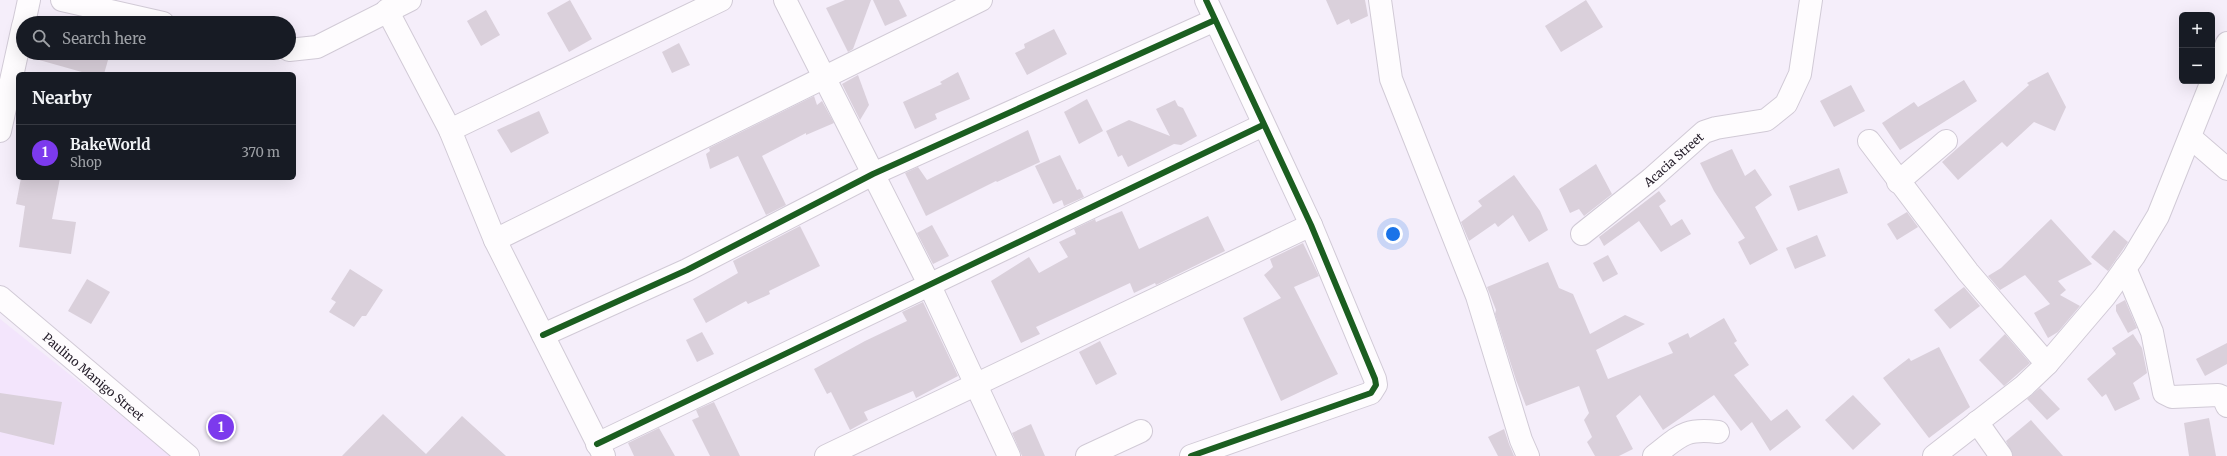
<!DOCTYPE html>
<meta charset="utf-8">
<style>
:root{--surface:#171b24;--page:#20242c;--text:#f1f3f6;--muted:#9ea1a6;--line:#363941;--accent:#7c3aed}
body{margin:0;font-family:Merriweather,serif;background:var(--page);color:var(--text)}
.controls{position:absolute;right:12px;top:12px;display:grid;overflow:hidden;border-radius:6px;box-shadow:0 4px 16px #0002}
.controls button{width:36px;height:36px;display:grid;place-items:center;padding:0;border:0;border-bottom:1px solid var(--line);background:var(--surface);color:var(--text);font:20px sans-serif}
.you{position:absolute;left:1393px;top:234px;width:14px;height:14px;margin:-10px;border:3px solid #fff;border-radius:50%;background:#1a73e8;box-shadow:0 0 0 6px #1a73e833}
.badge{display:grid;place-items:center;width:26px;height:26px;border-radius:50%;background:var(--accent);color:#fff;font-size:13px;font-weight:700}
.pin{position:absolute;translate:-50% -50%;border:2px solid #fff;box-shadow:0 1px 4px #0006}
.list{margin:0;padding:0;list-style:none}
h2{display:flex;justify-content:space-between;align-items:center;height:52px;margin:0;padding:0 16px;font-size:17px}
h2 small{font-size:13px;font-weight:400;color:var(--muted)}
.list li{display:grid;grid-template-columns:26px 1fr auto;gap:12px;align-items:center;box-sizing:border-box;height:56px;padding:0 16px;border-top:1px solid var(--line)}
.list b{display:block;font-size:15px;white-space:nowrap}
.list p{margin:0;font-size:13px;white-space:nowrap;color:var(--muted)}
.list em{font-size:13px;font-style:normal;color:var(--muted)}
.icon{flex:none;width:22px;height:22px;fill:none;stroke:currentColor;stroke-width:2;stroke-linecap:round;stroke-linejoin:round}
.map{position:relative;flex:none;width:2227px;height:456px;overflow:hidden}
.search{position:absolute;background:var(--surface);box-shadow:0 4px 16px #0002;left:16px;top:16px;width:280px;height:44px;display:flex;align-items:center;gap:10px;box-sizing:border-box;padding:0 14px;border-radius:22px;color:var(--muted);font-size:15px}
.panel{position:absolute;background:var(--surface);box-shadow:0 4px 16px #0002;left:16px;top:72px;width:280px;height:108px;border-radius:6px}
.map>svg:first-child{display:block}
.built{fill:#f3e5fc}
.building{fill:#dad0db}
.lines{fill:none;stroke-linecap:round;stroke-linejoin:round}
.minor-casing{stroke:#d1cad6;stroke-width:24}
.tertiary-casing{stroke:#d1cad6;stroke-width:24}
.minor{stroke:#fefcfe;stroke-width:22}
.tertiary{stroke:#fefcfe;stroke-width:22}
.cycleway-casing{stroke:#fdfdfd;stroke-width:8}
.cycleway{stroke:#1b5e20;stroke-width:6}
.labels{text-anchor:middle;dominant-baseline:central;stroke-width:4;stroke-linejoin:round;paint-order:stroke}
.street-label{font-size:12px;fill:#28212d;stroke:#fdfdfd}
</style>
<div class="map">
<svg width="2227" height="456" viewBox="0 0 2227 456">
<rect width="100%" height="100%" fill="#f5eefa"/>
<polygon class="built" points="0,319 172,456 0,456"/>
<g class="building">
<polygon points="570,0 592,39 569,52 547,13"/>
<polygon points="845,0 871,0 853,49 848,52 826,8"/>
<polygon points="873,0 899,0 907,16 885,26"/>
<polygon points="1326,0 1365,0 1368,16 1351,24 1349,19 1337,25"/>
<polygon points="1586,0 1603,27 1561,52 1545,26"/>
<polygon points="486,10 500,35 481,46 467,21"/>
<polygon points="1054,29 1067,54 1027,75 1015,53 1025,48 1024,44"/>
<polygon points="679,43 690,65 672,73 662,52"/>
<polygon points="33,53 110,53 104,74 89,74 32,58"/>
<polygon points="958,72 970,99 935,114 937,119 915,129 903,102 942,84 940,82"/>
<polygon points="2048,72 2066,107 2055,131 2034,122 2007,147 2002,142 1958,180 1942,162 2029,85 2027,83"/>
<polygon points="858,75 869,105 860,120 842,84"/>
<polygon points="1964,80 1977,101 1900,150 1882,123 1914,102 1918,107"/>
<polygon points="1851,85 1865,111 1834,127 1820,101"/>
<polygon points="814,96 817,105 822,101 834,123 806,135 806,133 762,156 786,205 766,215 738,156 710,169 706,154 710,151 709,148"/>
<polygon points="1087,99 1103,131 1079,144 1064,112"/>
<polygon points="1175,100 1178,106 1183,108 1197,136 1181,145 1174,144 1128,167 1122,155 1118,157 1106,131 1129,120 1170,136 1156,109"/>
<polygon points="539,111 549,133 511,153 497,130"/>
<polygon points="1028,130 1040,162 997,182 996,181 926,216 905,173 918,167 927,180"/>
<polygon points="1732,149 1745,176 1755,169 1772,195 1755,207 1778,250 1750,265 1738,242 1745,238 1714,191 1700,163"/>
<polygon points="1060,155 1077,190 1080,189 1084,197 1064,206 1062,200 1053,204 1035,166"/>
<polygon points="1596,164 1612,194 1584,216 1579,209 1570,213 1559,189"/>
<polygon points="1839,168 1848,193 1798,211 1789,186"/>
<polygon points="1514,175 1540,211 1548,230 1529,242 1513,215 1498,227 1495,223 1469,241 1461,222 1482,206 1478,201"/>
<polygon points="21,178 60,178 52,219 76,222 71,254 19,247 25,206 16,204"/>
<polygon points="1659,191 1666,201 1659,206 1671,226 1682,219 1691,234 1661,252 1639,221 1604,246 1599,237"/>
<polygon points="1122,211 1139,249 1208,216 1225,251 1156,285 1155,283 1134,293 1130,283 1036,327 1040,334 1021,343 991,281 1029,257 1039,273 1068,257 1059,242 1076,234 1074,229 1095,219 1096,222"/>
<polygon points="1907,212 1918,227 1897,240 1887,224"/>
<polygon points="2051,219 2092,264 2058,281 2066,290 2060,295 2080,306 2058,332 2048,338 2034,313 2050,304 2025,275 2000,290 1988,276 2001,268"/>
<polygon points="932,225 949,256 933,264 917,233"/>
<polygon points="800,226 820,266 769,291 770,294 748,304 746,301 706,323 693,299 738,273 733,261"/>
<polygon points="2114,230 2128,242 2108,271 2091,257"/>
<polygon points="1817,235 1826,256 1795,269 1786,248"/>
<polygon points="1303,243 1319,276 1294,287 1338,374 1281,401 1243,318 1281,298 1264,275 1273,267 1270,259"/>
<polygon points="1608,255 1618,274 1603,282 1593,263"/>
<polygon points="1548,262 1559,288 1573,294 1590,334 1625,315 1645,324 1596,350 1608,379 1673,353 1668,343 1688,333 1690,338 1724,318 1737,341 1734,343 1749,365 1734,375 1771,421 1787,409 1801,427 1770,451 1752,422 1741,431 1714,395 1663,430 1640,395 1616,416 1633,449 1619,456 1595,456 1587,442 1592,437 1584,420 1589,413 1579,386 1526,406 1516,380 1495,314 1496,310 1487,287"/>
<polygon points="350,269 383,290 366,316 362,316 354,327 329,312 336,302 331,299"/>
<polygon points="87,279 110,292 91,324 68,311"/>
<polygon points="1964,287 1980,306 1950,329 1934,310"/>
<polygon points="2125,300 2137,328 2128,333 2116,311 2116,305"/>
<polygon points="923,302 958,376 916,398 913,391 864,412 868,420 850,430 831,392 827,394 814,369 865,341 907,321 902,312"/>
<polygon points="702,332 714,354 697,362 686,340"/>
<polygon points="2005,334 2030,363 2004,386 1979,360"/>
<polygon points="2133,334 2142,348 2147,373 2133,383 2140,399 2115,411 2106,394 2102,397 2087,379 2116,354 2112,348"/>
<polygon points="1100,341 1117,374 1096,385 1079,352"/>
<polygon points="2227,343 2227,364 2205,376 2196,359"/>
<polygon points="1939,347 1970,407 1929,438 1883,378 1909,358 1911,361"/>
<polygon points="2040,388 2060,409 2047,420 2027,399"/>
<polygon points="0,393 62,402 54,445 0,432"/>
<polygon points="1853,395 1881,424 1853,450 1825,420"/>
<polygon points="714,402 740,456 710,456 692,420 699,417 696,410"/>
<polygon points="383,414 426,454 462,416 506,456 342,456"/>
<polygon points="2209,418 2216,456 2189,456 2184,423"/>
<polygon points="2031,420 2063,456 2013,456 2006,441"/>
<polygon points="1031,424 1045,456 1022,456 1012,433"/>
<polygon points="659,428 675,456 634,456 628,443"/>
<polygon points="1504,429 1509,444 1514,456 1498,456 1488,437"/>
</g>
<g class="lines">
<g class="minor-casing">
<g id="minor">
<polyline points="62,0 163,23"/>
<polyline points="785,0 930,286 1009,456"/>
<polyline points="1380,0 1391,79 1477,296 1521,440 1528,456"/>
<polyline points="387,10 450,130 495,240 604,456"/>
<polyline points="24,23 29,0"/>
<polyline points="289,50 317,47 410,0"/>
<polyline points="2212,81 2227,43"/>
<polyline points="450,130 721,0"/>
<polyline points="0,131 23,26"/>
<polyline points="2190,137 2227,169"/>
<polyline points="1869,141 1968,272 2047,364"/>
<polyline points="1898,182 1946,141"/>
<path id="s1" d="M1582,234L1651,179L1704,132L1716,128L1766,120L1786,104L1800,74L1811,0"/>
<polyline points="495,240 981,0"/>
<polyline points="2125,268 2152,332 2164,393 2172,397 2218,395 2223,397 2227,406"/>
<polyline points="543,335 687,270 873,174 1215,20"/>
<polyline points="1977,422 2001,456"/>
<polyline points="597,444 1263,125"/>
<polyline points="826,456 1311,225"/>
<polyline points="1087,456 1141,431"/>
<polyline points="1191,456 1371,393 1376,385 1375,379 1311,225 1206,0"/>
<path d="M1654,456C1680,436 1684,428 1718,432"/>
<polyline points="1934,456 2024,386 2047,364 2105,296 2134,256 2158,216 2212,81"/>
</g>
</g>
<g class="tertiary-casing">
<g id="tertiary">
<path id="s2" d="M0,297L188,456"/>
</g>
</g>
<use href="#minor" class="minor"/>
<use href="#tertiary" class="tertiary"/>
<g class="cycleway-casing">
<g id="cycleway">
<polyline points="543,335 687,270 873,174 1215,20"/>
<polyline points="597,444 1263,125"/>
<polyline points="1191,456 1371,393 1376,385 1375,379 1311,225 1206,0"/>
</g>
</g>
<use href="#cycleway" class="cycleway"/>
</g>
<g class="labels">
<g class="street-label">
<text stroke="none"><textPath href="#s1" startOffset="118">Acacia Street</textPath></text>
<text stroke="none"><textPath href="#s2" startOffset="123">Paulino Manigo Street</textPath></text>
</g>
</g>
</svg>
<div class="controls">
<button>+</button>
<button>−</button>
</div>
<div class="you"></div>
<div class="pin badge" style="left:221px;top:427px">1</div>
<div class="search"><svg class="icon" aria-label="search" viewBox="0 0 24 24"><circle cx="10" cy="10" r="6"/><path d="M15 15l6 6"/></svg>Search here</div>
<section class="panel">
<h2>Nearby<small></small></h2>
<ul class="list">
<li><span class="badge">1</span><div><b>BakeWorld</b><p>Shop</p></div><em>370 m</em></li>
</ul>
</section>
</div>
